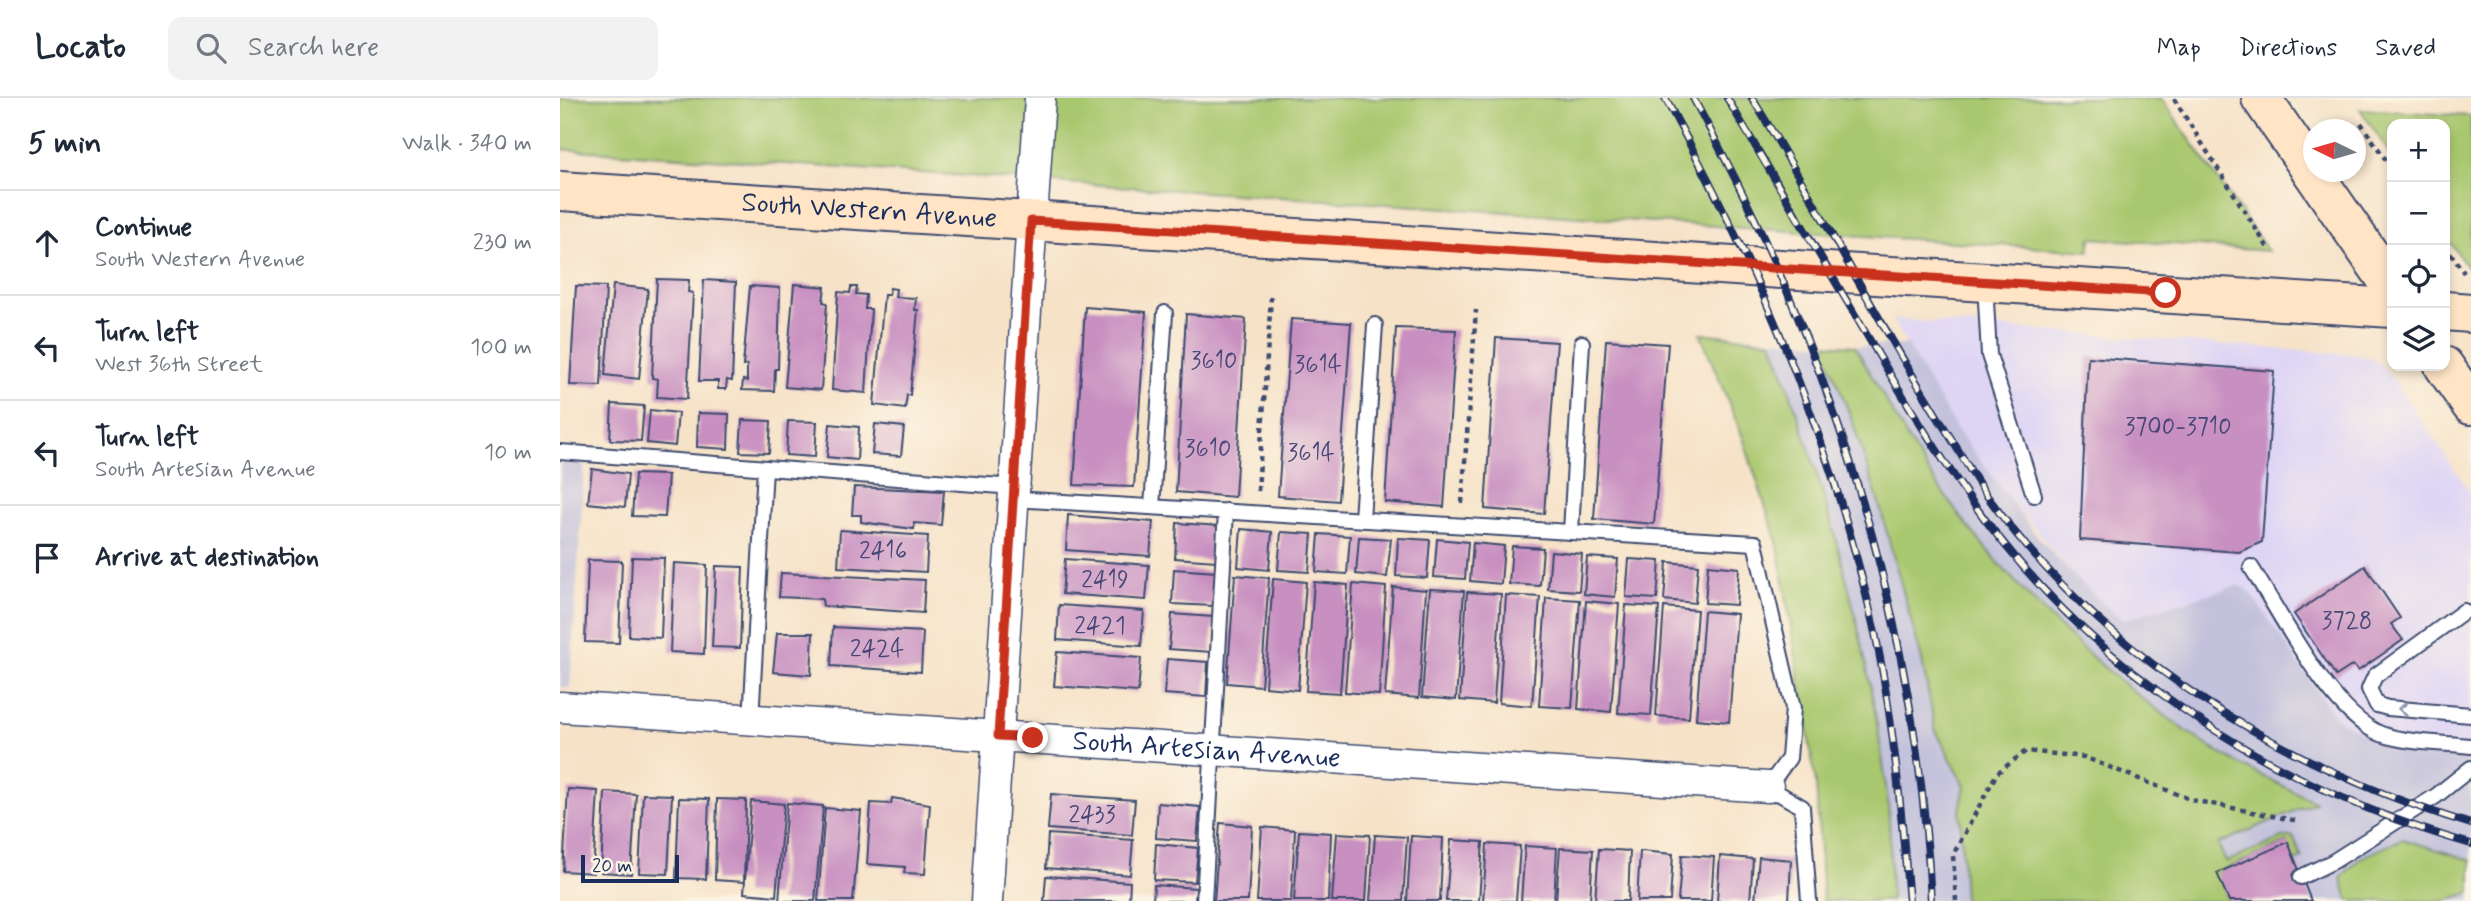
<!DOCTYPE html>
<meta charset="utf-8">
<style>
:root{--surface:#fff;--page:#f2f2f3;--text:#1f2937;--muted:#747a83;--line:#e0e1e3}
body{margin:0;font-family:Mynerve,sans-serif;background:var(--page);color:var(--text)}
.controls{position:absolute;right:21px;top:21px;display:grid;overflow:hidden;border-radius:14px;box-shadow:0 4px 10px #0003}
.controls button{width:63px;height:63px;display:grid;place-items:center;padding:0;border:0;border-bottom:2px solid var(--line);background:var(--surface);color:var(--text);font:35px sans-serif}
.compass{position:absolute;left:1743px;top:21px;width:63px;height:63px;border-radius:50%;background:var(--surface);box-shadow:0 4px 10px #0003;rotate:275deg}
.scale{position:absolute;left:21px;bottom:18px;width:98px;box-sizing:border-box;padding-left:7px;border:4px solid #1b2f5e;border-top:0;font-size:19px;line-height:24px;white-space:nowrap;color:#1b2f5e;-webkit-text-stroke:5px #fcf5e5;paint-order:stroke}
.stop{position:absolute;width:21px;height:21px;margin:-16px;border:5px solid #c8321e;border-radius:50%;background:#fff}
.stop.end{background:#c8321e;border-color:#fff;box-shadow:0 2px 7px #0008}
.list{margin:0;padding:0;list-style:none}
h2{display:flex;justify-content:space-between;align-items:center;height:91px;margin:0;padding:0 28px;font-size:30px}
h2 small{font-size:23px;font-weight:400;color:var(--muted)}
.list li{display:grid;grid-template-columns:46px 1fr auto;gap:21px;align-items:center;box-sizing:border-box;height:105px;padding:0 28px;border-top:2px solid var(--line)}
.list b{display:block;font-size:26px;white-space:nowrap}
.list p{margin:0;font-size:23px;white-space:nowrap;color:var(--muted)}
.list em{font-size:23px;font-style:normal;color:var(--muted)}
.icon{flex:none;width:38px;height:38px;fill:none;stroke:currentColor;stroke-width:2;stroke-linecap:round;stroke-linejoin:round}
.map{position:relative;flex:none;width:1911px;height:803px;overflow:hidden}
header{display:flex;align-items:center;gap:42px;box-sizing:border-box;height:98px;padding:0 35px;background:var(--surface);border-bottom:2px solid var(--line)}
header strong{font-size:33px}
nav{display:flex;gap:38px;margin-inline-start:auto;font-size:24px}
.search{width:490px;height:63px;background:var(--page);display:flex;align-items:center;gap:18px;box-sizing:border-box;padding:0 24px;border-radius:14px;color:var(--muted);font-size:26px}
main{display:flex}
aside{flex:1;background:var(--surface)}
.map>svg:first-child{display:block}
.built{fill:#ded5f5}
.industrial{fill:#c3c1db}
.green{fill:#a9c76e;stroke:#627b66;stroke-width:2}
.building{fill:#c88fc1}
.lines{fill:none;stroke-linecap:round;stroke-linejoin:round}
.service-casing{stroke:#3c4a6e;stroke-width:18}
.minor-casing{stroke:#3c4a6e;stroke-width:33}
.secondary-casing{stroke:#3c4a6e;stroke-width:42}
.path{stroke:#3c4a6e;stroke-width:4.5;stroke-dasharray:5 5;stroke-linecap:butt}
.service{stroke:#fff;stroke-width:14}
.minor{stroke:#fff;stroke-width:30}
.secondary{stroke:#ffe4c6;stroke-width:38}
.rail-casing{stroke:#1b2f5e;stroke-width:8}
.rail{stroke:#fcf5e5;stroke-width:5;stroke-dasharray:16;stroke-linecap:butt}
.oneway{stroke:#8d97ae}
.route{stroke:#c8321e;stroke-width:9}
.labels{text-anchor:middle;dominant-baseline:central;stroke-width:5;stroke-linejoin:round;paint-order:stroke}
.number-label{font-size:24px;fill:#464777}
.street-label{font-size:28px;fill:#1b2f5e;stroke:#fcf5e5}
</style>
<header>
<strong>Locato</strong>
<div class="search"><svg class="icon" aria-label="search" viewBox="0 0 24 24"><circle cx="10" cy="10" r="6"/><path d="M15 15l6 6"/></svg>Search here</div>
<nav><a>Map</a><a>Directions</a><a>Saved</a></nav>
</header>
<main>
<aside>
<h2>5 min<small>Walk · 340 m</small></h2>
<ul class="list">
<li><svg class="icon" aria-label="ahead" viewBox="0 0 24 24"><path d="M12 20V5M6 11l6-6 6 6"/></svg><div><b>Continue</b><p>South Western Avenue</p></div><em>230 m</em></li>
<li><svg class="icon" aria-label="left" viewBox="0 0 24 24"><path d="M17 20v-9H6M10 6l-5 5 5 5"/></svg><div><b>Turn left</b><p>West 36th Street</p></div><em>100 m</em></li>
<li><svg class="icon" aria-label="left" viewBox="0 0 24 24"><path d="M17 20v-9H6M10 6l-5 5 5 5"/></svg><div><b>Turn left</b><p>South Artesian Avenue</p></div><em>10 m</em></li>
<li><svg class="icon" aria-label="arrive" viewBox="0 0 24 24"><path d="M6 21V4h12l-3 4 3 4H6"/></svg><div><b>Arrive at destination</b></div></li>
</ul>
</aside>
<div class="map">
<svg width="1911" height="803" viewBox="0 0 1911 803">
<rect width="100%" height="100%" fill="#fcf5e5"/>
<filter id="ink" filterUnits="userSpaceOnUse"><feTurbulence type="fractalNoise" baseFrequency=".0143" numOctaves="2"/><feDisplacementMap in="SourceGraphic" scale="14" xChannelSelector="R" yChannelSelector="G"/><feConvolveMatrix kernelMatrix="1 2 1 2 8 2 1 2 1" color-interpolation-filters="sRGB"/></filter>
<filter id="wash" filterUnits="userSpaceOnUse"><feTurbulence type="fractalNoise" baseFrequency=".00686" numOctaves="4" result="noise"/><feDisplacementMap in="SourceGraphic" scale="28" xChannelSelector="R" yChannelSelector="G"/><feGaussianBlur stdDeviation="1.57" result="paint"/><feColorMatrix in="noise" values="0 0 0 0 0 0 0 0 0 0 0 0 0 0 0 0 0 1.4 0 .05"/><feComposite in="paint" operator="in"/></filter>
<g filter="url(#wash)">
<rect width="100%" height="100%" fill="#f6e2c7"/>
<polygon class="built" points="1332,221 1796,257 1813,261 1826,271 1911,395 1911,655 1818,645 1775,619 1690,495 1679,487 1562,522 1518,482 1434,382 1396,330"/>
<g class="industrial">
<polygon points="1140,235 1290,248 1347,247 1396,330 1477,438 1518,482 1562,522 1679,487 1690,494 1775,619 1818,645 1911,656 1911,803 1263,803 1256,686 1218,447 1182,337"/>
<polygon points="0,354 25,356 10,590 0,589"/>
</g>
<g class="green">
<polygon points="0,0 1601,0 1708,153 1531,140 1529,153 0,51"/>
<polygon points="1800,11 1911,18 1911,174 1885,137 1885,26 1832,26 1832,59"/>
<path d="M1140,235L1212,243C1265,389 1309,541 1327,697C1331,732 1330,768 1331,803H1263L1256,686L1218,447L1182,337Z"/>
<path d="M1262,246L1295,248C1316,285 1336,323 1359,359C1427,467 1525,562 1629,635C1668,663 1713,683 1755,704L1658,746L1666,764L1725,739H1733L1742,760L1735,763L1727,744L1658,774L1669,803H1404L1400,713L1405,688L1375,631L1362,562L1318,402L1291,319Z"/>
<polygon points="1842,741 1911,762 1911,794 1886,803 1789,803 1781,780 1800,760"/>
</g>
<g id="blocks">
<g class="building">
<polygon points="97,181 129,182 128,194 133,195 127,301 97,299 98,281 92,280"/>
<polygon points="144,182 176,184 172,283 167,282 166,291 158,291 158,283 139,283"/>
<polygon points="234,186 265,189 263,204 267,205 261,292 225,289"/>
<polygon points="53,187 88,191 79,281 45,277"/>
<polygon points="16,188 46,189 41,288 10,287"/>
<polygon points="190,188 220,190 218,271 215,271 214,293 182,292 183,282 187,283 187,267 183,268"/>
<polygon points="291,189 297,189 296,196 306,197 305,211 311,211 306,295 272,292 278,194 290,195"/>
<polygon points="330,190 336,191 335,199 356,200 355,212 358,212 350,297 347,297 345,311 314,307 324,197 329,197"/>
<polygon points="525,209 586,214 574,389 514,387"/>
<polygon points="626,216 686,221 675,399 616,394"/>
<polygon points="731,221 791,225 778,403 718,398"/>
<polygon points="836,230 896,232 884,409 825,404"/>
<polygon points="936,240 997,244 984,416 925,411"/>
<polygon points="1046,242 1108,246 1094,426 1034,421"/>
<polygon points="1528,259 1714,273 1702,444 1679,454 1520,442"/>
<polygon points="52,306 84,308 81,343 50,342"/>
<polygon points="90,312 118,315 115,348 87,345"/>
<polygon points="138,315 169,316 168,351 137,349"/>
<polygon points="182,322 211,323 209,355 180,354"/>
<polygon points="228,323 257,324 255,359 226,357"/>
<polygon points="270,326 299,329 297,362 267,359"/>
<polygon points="315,326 344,329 341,358 312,356"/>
<polygon points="32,371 68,376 65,409 28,405"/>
<polygon points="75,376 108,377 105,419 72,418"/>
<polygon points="294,389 384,393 381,427 354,425 354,431 301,424 301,417 292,417"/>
<polygon points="508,417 593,424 590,458 506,452"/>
<polygon points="617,425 659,428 656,463 615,460"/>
<polygon points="681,431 712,434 709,472 678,469"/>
<polygon points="280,432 368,438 366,474 278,469"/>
<polygon points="721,434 752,436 749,474 718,472"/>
<polygon points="759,436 790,438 787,476 756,474"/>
<polygon points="799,439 831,441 827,479 796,476"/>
<polygon points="838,440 870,442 867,480 836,478"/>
<polygon points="877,441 908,444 905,481 874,479"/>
<polygon points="913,445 944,448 941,486 910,483"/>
<polygon points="952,448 983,450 980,488 949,486"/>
<polygon points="991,453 1022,456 1019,493 988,491"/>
<polygon points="72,459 104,460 101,540 69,538"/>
<polygon points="1027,459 1058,461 1055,499 1024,496"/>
<polygon points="505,461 589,467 586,502 502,496"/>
<polygon points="1069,461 1100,463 1097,501 1066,499"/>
<polygon points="28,462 62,463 59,545 25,544"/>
<polygon points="1107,464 1138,467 1135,505 1104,502"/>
<polygon points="114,465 147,467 144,556 110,554"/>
<polygon points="1148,467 1179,470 1176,507 1145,505"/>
<polygon points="156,468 183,469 180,550 152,549"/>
<polygon points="1805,468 1840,520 1831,526 1843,542 1798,573 1793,567 1776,578 1734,516"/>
<polygon points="614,471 656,474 654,508 612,506"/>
<polygon points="221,475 365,482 363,515 263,508 262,501 219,499"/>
<polygon points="675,477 709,480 701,588 667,585"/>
<polygon points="713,481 746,484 738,592 705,589"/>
<polygon points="754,484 788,487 780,595 746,593"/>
<polygon points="793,486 826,489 819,597 785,594"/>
<polygon points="833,489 866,492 859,600 825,597"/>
<polygon points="870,491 904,493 896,602 862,599"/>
<polygon points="907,494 941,496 934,605 900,602"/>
<polygon points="946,497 980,499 972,608 939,605"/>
<polygon points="986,500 1020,502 1012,610 979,608"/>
<polygon points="1026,503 1059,506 1051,614 1018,611"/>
<polygon points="499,507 584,513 581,548 497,542"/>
<polygon points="1066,507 1099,509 1091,617 1058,615"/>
<polygon points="1104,509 1137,512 1129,620 1096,618"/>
<polygon points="1144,513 1177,516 1169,624 1136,621"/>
<polygon points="612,516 653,519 651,554 609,551"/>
<polygon points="273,529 363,534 361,574 271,568"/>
<polygon points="217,535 253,535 251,577 213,574"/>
<polygon points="497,554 581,560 578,594 494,588"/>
<polygon points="607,561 648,564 646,599 604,596"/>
<polygon points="8,691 38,693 33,775 3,773"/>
<polygon points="45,694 76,696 71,776 41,774"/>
<polygon points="83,696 112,697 108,776 79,775"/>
<polygon points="491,696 575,702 572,737 488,731"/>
<polygon points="119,700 149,701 146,781 116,780"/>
<polygon points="332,700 370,706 365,776 344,775 345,769 307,766 311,705 331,706"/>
<polygon points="157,701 186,702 184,784 155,782"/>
<polygon points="191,703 224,706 216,798 184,795"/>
<polygon points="227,705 263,708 255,803 219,803"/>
<polygon points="598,705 640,709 637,743 596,740"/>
<polygon points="265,710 301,713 293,803 258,803"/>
<polygon points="660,725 692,728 688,803 654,803"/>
<polygon points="702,729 735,732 731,803 697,803"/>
<polygon points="739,733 771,735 768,803 734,803"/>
<polygon points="777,735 810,737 806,803 772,803"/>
<polygon points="488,736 573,742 570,777 486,770"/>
<polygon points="815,737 847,739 843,803 810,803"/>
<polygon points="851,738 883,740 880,803 847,803"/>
<polygon points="891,742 923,744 919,803 886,803"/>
<polygon points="1728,744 1751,803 1669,803 1657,775"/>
<polygon points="596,746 638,750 635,784 594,782"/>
<polygon points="927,746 960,748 956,803 923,803"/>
<polygon points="965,748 997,750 994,803 961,803"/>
<polygon points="1000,750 1033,752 1030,803 996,803"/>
<polygon points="1039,751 1070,753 1068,803 1035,803"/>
<polygon points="1080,753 1113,756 1110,803 1077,803"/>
<polygon points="1122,757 1154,759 1151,803 1118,803"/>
<polygon points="1160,758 1193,761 1190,803 1157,803"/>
<polygon points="1199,759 1231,762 1229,803 1195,803"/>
<polygon points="486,778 570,784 569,803 484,803"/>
<polygon points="594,787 636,790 635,803 593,803"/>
</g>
</g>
</g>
<g filter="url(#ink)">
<use href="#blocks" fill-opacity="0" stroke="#3c4a6e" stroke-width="2"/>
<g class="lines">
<g class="service-casing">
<g id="service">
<polyline points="1425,185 1429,257 1474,397"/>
<polyline points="0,354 454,389"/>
<polyline points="453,401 1195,445 1233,610 1229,660 1208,689 1242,709 1249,803"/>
<polyline points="592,409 605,215"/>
<polyline points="802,421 815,227"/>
<polyline points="1011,433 1022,245"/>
<path d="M1691,469C1721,516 1770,615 1821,636C1844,645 1886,645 1911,648"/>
<polyline points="1904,513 1815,578 1809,591 1817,607 1828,610 1911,617"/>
<polyline points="191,622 205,370"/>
<polyline points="1741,779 1774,763 1876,698 1911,670"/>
<polyline points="644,803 666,413"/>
</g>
</g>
<g class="minor-casing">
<g id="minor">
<path id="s1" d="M0,609L1208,689"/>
<polyline points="427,803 480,0"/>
</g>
</g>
<g class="secondary-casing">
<g id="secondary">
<polyline points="1701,0 1832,189"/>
<path id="s2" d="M0,93L1832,210"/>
<polyline points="1885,213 1911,215"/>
<polyline points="1884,268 1911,307"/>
</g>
</g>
<g class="path">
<polyline points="1614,1 1708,150"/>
<polyline points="1801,25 1832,71"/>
<polyline points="1885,147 1904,175"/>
<polyline points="698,393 711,199"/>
<polyline points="902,405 916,212"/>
<polyline points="1396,803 1393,757 1437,675 1466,653 1524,659 1632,702 1738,723"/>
</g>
<use href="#service" class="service"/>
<use href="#minor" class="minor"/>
<use href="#secondary" class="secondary"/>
<g class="rail-casing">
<g id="rail">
<path d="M1105,0C1199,171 1273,344 1315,535C1334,623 1341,714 1349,803"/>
<path d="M1133,0C1269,247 1357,520 1371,803"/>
<path d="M1167,0C1210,74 1254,148 1298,222C1342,297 1386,373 1441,442C1559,591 1729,694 1911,746"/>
<path d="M1192,0C1258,107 1315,219 1382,326C1399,352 1414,381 1433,406C1548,562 1728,671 1911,726"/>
</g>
</g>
<use href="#rail" class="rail"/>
</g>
<defs><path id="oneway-chevron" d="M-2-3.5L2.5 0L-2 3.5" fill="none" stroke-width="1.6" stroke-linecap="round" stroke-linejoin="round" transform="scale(1.75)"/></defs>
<use class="oneway" href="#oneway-chevron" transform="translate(1843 611) rotate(-177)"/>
</g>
<g class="lines" filter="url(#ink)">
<polyline class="route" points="473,640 438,638 471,123 1606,195"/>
</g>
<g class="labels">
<g class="number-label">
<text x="654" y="263">3610</text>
<text x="758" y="267">3614</text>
<text x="1618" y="329">3700-3710</text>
<text x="648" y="351">3610</text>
<text x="751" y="355">3614</text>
<text x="323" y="453">2416</text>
<text x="545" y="482">2419</text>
<text x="1787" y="523">3728</text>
<text x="540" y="528">2421</text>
<text x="317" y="551">2424</text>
<text x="532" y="717">2433</text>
</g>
<g class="street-label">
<text stroke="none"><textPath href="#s2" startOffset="310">South Western Avenue</textPath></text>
<text stroke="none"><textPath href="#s1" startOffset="648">South Artesian Avenue</textPath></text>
</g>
</g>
</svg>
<div class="controls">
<button>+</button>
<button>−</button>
<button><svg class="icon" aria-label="locate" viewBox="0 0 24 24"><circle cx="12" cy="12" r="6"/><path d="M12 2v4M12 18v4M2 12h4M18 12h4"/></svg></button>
<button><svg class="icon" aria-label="layers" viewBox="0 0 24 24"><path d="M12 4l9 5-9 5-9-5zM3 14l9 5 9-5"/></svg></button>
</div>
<svg class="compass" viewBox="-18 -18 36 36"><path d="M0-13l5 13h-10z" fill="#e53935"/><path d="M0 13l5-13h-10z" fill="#747a83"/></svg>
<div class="scale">20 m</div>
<div class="stop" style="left:1606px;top:195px"></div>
<div class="stop end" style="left:473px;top:640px"></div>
</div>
</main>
